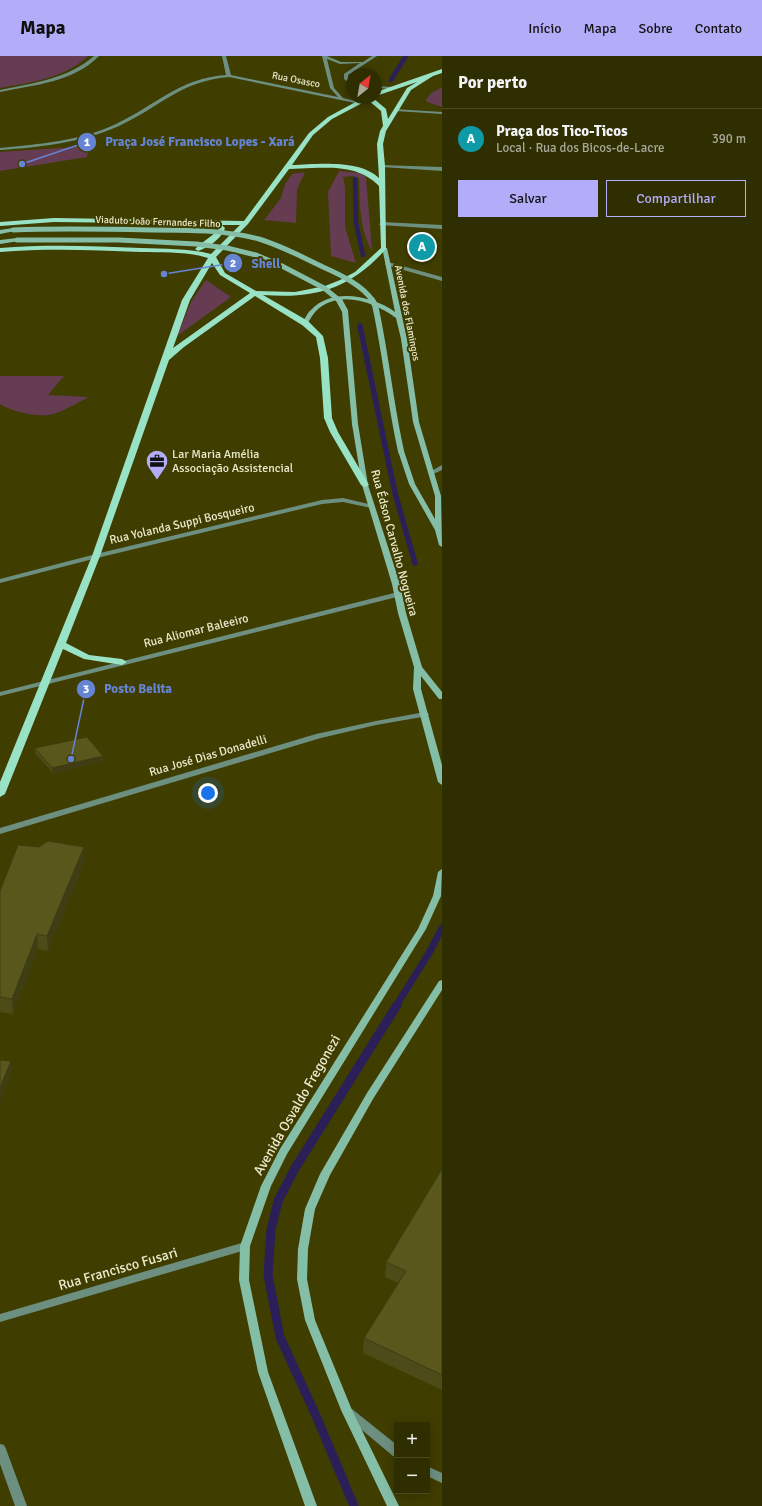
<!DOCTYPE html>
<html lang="pt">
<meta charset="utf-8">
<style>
:root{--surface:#2f2e00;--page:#37360a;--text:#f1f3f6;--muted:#a7a899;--line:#4a4a22;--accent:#b3adf9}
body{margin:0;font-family:Signika,sans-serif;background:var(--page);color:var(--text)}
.controls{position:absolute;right:12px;bottom:12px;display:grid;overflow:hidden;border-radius:0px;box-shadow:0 2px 10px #0003}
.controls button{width:36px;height:36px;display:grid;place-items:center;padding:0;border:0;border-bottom:1px solid var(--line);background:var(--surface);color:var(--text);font:20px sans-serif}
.compass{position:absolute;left:346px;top:12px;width:36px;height:36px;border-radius:50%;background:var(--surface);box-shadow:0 2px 10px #0003;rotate:31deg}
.you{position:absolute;left:208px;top:737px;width:14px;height:14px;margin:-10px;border:3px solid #fff;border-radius:50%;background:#1a73e8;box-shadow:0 0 0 6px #1a73e833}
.badge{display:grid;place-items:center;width:26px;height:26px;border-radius:50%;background:var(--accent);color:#fff;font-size:13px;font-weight:700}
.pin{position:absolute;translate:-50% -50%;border:2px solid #fff;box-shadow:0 1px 4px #0006}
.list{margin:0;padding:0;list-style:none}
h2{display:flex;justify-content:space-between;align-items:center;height:52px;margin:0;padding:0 16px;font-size:17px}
h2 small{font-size:13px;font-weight:400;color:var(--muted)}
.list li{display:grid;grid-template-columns:26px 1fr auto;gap:12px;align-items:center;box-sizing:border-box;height:60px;padding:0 16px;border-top:1px solid var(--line)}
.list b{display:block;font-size:15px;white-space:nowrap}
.list p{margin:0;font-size:13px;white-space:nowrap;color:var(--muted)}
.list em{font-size:13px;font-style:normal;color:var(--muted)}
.actions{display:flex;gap:8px;padding:12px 16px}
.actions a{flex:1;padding:9px 0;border:1px solid var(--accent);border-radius:0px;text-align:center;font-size:14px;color:var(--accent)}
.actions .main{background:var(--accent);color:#111}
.map{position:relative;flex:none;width:442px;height:1450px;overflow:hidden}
header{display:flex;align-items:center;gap:24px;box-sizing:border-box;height:56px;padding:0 20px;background:var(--accent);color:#111}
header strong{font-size:19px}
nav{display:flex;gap:22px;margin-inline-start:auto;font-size:14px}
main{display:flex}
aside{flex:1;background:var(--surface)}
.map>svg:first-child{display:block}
.green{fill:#653c52}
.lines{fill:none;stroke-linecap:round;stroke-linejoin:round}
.stream-far3{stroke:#2a1f59;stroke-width:4.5}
.stream-far2{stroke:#2a1f59;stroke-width:5.5}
.stream-far1{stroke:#2a1f59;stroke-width:7}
.stream{stroke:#2a1f59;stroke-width:9}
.street{fill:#6c8f80;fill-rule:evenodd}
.secondary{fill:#85bea7;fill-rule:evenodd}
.primary{fill:#98e2c5;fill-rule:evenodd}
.secondary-bridge-far1{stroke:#85bea7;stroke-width:5}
.secondary-bridge{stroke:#85bea7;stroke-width:6}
.wall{fill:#4d4b17}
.shaded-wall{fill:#3e3d13}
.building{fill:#59571b;stroke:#3e3d13}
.labels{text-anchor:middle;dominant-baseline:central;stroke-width:4;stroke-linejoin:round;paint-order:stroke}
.far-street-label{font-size:10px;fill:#eaeacd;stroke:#3f3d00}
.poi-label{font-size:12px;fill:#eaeacd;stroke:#3f3d00;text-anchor:start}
.street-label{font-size:12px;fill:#eaeacd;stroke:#3f3d00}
.near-street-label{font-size:14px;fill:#eaeacd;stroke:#3f3d00}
.leader{fill:none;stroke:#6585d4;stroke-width:1.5}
.callout-dot{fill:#6585d4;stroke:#3f3d00;stroke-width:1.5}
.mark-label{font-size:12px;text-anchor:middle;font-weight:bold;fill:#fff}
.callout-label{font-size:13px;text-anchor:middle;font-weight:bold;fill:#6585d4;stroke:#3f3d00;stroke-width:4;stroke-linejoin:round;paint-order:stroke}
</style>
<header>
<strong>Mapa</strong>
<nav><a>Início</a><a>Mapa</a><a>Sobre</a><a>Contato</a></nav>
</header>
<main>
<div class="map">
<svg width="442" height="1450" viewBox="0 0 442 1450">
<rect width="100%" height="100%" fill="#3f3d00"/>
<g class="green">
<path d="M0,0H88C65,22 29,27 0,32Z"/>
<polygon points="442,31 442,51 427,46 426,44 430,38"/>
<polygon points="89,90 87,101 0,115 0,96"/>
<path d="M339,115L361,117L366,121L372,195C359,172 360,147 359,122L352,120L343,121L345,131V171L356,207L331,200L328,136Z"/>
<polygon points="305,116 297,133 296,167 264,164 281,142 285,128 292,118"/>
<polygon points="206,224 231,241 177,280 191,246"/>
<path d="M0,320H64L48,339L89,341C78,346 60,358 48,359C37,361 10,355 0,348Z"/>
</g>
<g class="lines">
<g class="stream-far3">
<polyline points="391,24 406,0"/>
<polyline points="355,123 356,167 363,199"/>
</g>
<polyline class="stream-far2" points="360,270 395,437 415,507"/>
<polyline class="stream-far1" points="396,950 429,897 442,872"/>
<polyline class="stream" points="354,1450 317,1362 280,1281 268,1219 271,1174 278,1145 294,1114 397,949"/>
<g class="street">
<path d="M94,0H99C74,26 34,29 0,36V34C33,27 68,23 94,0Z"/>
<path d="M222,0H226L231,19L338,41L330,32L322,0H327L341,6H363L372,0H377L348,19V22L352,25V29L344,23V18L360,7L340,8L327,3L334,32L343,42L360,46V48L229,21C180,25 160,51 119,70C81,87 41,91 0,94V92C40,88 80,85 116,68C156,49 180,22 226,19Z"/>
<polygon points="376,30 392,31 394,32 392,33 376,32"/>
<polygon points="394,53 442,56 442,58 396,55 394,55"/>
<polygon points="380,109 442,111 442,115 382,111 380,111"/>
<polygon points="382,166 442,169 442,173 380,169 379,168"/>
<polygon points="388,206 442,221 442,225 386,209 385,208"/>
<polygon points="442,409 442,414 431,419 428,417"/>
<polygon points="343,442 373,449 374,450 371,452 343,446 322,448 97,502 0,527 0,523 96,498 322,444"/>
<polygon points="398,536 401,536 402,538 401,540 0,640 0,636"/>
<polygon points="425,656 429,658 428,660 376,669 321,682 0,778 0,772 316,678 376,665"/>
<polygon points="245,1186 249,1187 250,1190 249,1193 0,1266 0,1258"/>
<polygon points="348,1351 352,1353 397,1389 397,1401 393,1400 344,1359 342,1356 344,1353"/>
<polygon points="0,1388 4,1389 6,1393 27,1450 15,1450 0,1408"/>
<polygon points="427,1410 442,1417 442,1427 427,1420"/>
</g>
<g class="secondary">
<polygon points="13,172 16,174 15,175 0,178 0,174"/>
<polygon points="17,182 19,183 19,185 0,188 0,184"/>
<path d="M382,191L387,192L407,283L419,366L441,440L442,491L439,489L435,474L409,428L398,395L401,393L404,395L415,428L435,463V440L413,366L401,283L396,262C374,246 339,233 316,255C312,259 310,264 307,268L302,267C305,263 307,257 311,254C332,231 373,240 395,256Z"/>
<polygon points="355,366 358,368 368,429 400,528 406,557 422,611 442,636 442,643 439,643 421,620 421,633 442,709 442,729 438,726 413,633 414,611 398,557 392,528 362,429 352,368"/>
<polygon points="442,813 441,840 426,873 287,1098 271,1130 250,1190 249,1224 268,1316 317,1450 305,1450 258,1316 239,1224 240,1190 261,1130 280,1093 418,873 433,840 438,816"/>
<polygon points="442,924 442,934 373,1043 330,1119 315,1153 308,1193 307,1223 315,1264 352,1354 399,1450 387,1450 341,1354 305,1264 297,1223 298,1193 305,1153 320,1118 367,1037 439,925"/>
</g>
<path class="primary" d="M442,13V17L433,20L411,34L386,75L383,88L385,110L386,193C350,233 316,243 263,239L308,265L323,280L328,302L332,362L338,376L369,429L365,431L361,429L330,376L324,362L320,302L316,281L302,269L255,240L184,291L169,304L100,500L66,587L89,599L122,603L127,606L122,609L84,603L63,593L5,738L0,741V726L92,500L182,244L208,202C186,195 163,197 141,196C94,194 47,192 0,196V192C47,188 94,190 141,192C164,193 188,192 211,198L240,169H222L225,172C222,182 208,192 198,195L195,193C202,186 211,181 218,174L219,172L215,168L54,166L0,170V166L54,162L244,165L309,77L328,61L363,42H373L386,53L388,63L407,32L417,26L376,40V36ZM368,44L381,55L383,70L380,75L377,88L379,122C360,103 316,108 292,109L313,79L332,63ZM312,112C336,111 361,111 379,130L381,192L355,216L340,224L325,230L295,236L256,235L225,217L216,201L248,168L289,113ZM212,207L220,219L250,237L173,292L190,244Z"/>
<g class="secondary-bridge-far1">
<path d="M13,174C60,172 106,173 153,174C188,174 225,174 259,183C282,190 302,201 323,211C341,219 362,229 373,245"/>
<polyline points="17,184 119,184 196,188 227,192 256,199 282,210 324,232 340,245"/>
</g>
<g class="secondary-bridge">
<polyline points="339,244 345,255 355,368"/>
<path d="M372,244L375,249C386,298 390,347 401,395"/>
</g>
</g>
<g class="wall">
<polygon points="35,692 103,705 53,717 35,697"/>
<polygon points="85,805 48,895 38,893 13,958 0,956 0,835"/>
<polygon points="442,1113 442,1334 363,1297 364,1282 398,1227 385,1221 386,1206"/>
</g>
<g class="shaded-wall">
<polygon points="103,700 103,705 53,717 52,712"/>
<polygon points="84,791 85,805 48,895 47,880"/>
<polygon points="37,878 38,893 13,958 12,943"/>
<polygon points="11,1005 12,1017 0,1047 0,1032"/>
</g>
<g class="building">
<polygon points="87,681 103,700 52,712 35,692"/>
<polygon points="48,785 84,791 47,880 37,878 12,943 0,941 0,835 18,789 39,791"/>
<polygon points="0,1004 11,1005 0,1032"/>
<polygon points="442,1113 442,1319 364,1282 406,1215 386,1206"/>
</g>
<defs>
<g id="office-pin" transform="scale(1.15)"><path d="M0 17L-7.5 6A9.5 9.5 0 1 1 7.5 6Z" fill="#b3adf9" stroke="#3f3d00"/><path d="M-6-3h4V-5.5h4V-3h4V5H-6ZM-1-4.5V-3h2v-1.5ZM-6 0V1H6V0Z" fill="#111"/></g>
</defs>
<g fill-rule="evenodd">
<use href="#office-pin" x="157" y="405"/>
</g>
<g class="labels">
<g class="far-street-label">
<text transform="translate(296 24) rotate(11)">Rua Osasco</text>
<text transform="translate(158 166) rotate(2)">Viaduto João Fernandes Filho</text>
<text transform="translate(407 257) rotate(79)">Avenida dos Flamingos</text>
</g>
<g class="poi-label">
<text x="172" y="398">Lar Maria Amélia<tspan x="172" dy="14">Associação Assistencial</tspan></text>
</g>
<g class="street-label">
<text transform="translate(182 468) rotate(-13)">Rua Yolanda Suppi Bosqueiro</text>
<text transform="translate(394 487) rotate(75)">Rua Édson Carvalho Nogueira</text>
<text transform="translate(196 575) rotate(-14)">Rua Aliomar Baleeiro</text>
<text transform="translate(208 700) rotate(-16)">Rua José Dias Donadelli</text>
</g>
<g class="near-street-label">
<text transform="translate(297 1049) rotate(-60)">Avenida Osvaldo Fregonezi</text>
<text transform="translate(118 1213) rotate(-16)">Rua Francisco Fusari</text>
</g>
</g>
<path class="leader" d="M22 108L87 86M164 218L233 207M71 703L86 633"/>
<g class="callout-dot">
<circle cx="22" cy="108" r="4"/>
<circle cx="164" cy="218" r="4"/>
<circle cx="71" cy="703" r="4"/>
<circle cx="87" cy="86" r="10"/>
<circle cx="233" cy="207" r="10"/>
<circle cx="86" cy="633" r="10"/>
</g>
<g class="mark-label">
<text x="87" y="90">1</text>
<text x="233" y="211">2</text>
<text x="86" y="637">3</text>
</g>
<g class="callout-label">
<text x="200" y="90">Praça José Francisco Lopes - Xará</text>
<text x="266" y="212">Shell</text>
<text x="138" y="637">Posto Belita</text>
</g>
</svg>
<div class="controls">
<button>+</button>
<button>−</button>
</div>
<svg class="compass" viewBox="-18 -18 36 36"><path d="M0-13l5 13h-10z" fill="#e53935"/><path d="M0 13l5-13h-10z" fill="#a7a899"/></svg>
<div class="you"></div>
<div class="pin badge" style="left:422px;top:191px;background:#0f9aa8">A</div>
</div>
<aside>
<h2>Por perto<small></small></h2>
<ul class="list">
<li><span class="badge" style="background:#0f9aa8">A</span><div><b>Praça dos Tico-Ticos</b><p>Local · Rua dos Bicos-de-Lacre</p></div><em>390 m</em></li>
</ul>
<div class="actions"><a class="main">Salvar</a><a>Compartilhar</a></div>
</aside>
</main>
